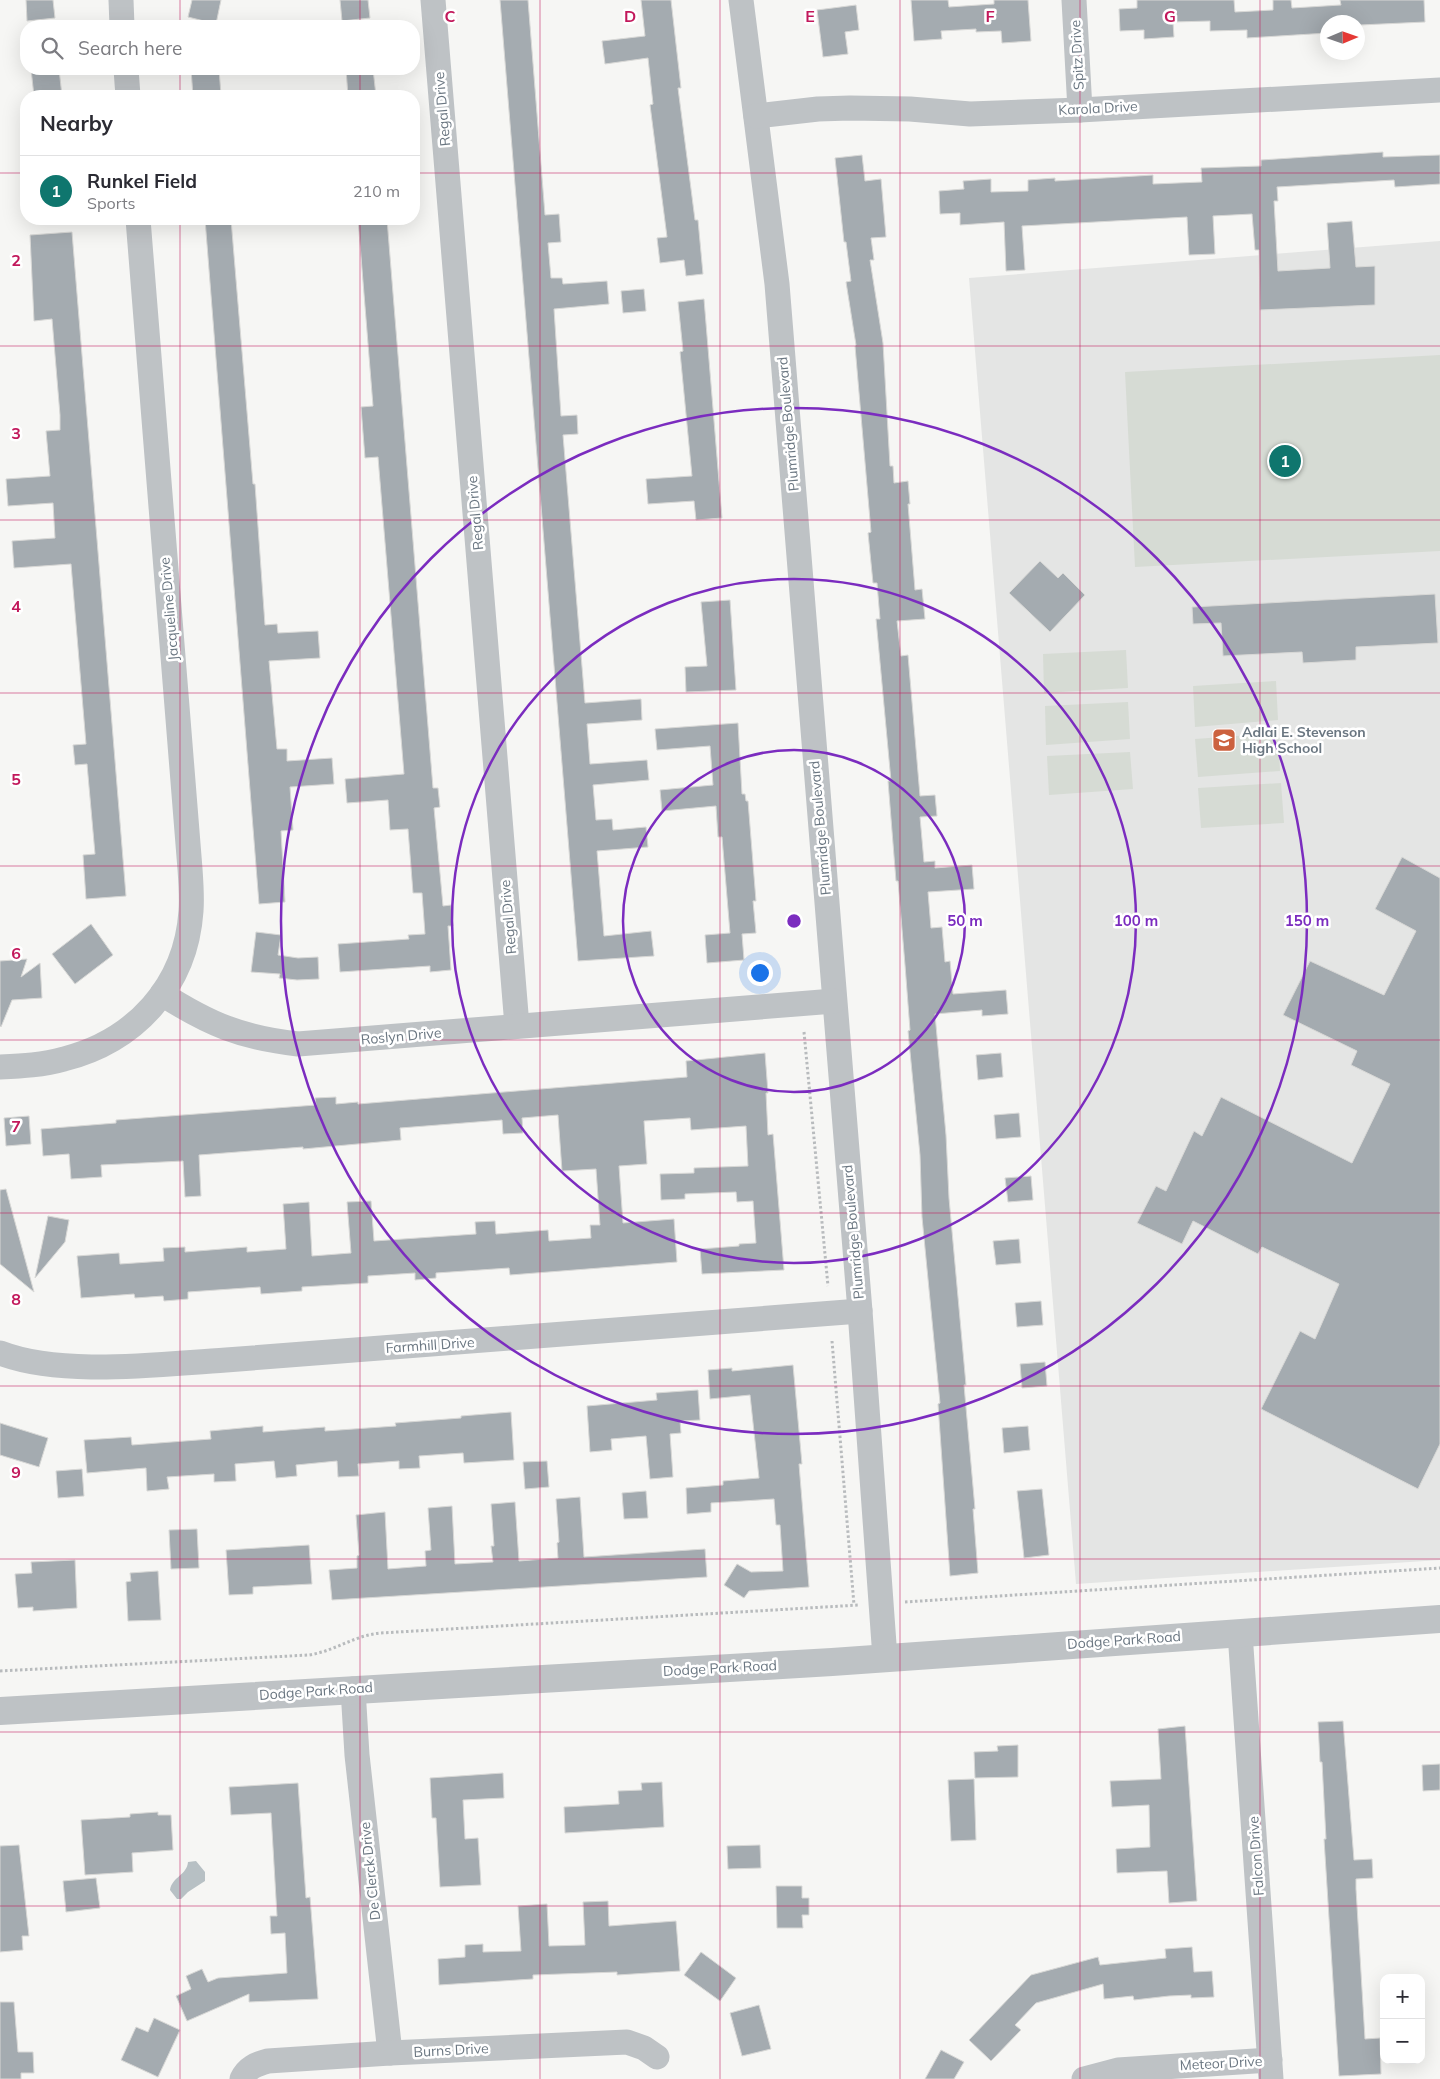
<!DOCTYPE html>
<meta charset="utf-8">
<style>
:root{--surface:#fff;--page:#f7f7f7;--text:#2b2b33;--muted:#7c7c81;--line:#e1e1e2;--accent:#0f766e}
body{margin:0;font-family:Mulish,sans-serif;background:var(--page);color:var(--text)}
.controls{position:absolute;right:15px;bottom:15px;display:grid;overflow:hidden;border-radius:10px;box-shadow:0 5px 20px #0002}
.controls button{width:45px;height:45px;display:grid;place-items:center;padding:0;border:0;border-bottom:1px solid var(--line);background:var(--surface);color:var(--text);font:25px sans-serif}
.compass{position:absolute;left:1320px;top:15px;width:45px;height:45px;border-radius:50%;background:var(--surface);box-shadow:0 5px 20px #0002;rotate:88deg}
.you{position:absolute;left:759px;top:972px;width:18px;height:18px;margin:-12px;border:4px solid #fff;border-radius:50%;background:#1a73e8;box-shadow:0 0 0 8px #1a73e833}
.badge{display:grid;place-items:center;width:32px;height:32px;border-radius:50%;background:var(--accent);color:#fff;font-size:16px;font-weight:700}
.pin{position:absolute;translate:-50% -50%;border:2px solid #fff;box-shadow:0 1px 5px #0006}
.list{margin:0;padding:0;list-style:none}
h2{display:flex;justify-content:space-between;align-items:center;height:65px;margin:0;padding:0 20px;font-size:21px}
h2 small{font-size:16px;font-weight:400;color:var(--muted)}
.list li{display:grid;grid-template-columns:32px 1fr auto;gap:15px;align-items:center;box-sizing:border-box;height:70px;padding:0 20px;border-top:1px solid var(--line)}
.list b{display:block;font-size:19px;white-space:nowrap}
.list p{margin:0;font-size:16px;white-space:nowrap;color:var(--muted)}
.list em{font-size:16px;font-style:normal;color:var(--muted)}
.icon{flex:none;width:28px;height:28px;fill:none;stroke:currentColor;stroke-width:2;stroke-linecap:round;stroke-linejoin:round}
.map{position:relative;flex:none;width:1440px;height:2079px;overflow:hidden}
.search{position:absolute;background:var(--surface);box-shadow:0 5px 20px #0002;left:20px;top:20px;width:400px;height:55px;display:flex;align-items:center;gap:12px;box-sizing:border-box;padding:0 18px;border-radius:20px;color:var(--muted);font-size:19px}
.panel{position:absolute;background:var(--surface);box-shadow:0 5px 20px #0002;left:20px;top:90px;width:400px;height:135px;border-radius:20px}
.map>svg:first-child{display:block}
.built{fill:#e4e5e4}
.green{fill:#d6dbd4}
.water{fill:#b7c0c4}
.building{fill:#a4abb0;stroke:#d8d8d6}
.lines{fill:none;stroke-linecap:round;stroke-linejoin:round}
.path{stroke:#b8bbbd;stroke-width:3;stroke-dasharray:2.5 2.5;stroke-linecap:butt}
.minor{stroke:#bec2c5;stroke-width:25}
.tertiary{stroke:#bec2c5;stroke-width:28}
.grid{fill:none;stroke:#c2185b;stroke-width:1;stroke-opacity:0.55}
.ring{fill:none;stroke:#7b2cbf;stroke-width:2.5}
.labels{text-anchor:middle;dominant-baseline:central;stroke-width:5;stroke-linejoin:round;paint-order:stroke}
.street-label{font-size:14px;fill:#6a7681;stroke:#fff}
.poi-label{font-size:14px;font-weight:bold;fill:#6a7681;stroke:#fff;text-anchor:start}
.grid-label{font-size:16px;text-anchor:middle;font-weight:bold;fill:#c2185b;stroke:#fff;stroke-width:5;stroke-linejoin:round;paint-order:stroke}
.centre{fill:#7b2cbf;stroke:#fff;stroke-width:2.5}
.ring-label{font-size:15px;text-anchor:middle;font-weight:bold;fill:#7b2cbf;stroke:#fff;stroke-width:5;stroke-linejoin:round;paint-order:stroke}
</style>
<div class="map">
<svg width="1440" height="2079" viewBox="0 0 1440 2079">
<rect width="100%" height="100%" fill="#f6f6f4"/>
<polygon class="built" points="1440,241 1440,1560 1076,1584 969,278"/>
<g class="green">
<polygon points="1440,355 1440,551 1135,567 1125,372"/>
<polygon points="1126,650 1128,688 1044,693 1043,654"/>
<polygon points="1276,681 1278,720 1195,727 1193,686"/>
<polygon points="1128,702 1130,739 1046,745 1045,706"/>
<polygon points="1278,733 1280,771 1198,777 1195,739"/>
<polygon points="1130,752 1133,789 1049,795 1047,756"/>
<polygon points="1281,783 1284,823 1201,828 1198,788"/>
</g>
<path class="water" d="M196,1861L205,1872V1881L188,1892L181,1899H177L170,1890C172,1877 187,1875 188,1862Z"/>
<g class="building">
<polygon points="26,0 53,0 55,18 27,21"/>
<polygon points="192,0 221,0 216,24 188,17"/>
<polygon points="340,0 368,0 370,18 342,21"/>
<polygon points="500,0 528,0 545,215 559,214 561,242 548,243 551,278 562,278 563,284 607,281 609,304 554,309 561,416 577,415 578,434 563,435 585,703 641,699 642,720 587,724 590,764 647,760 649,780 593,785 596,820 612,819 613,830 646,827 648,847 597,851 604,936 651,931 654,956 578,961"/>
<polygon points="641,0 671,0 681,88 678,88 695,220 698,220 703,274 686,276 684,260 660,263 657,238 667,237 650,105 653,104 648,58 605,64 602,41 645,36"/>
<polygon points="911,0 948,0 949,7 994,4 994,0 1028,0 1031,41 1002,43 1001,31 976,32 976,29 941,31 942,39 914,41"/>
<polygon points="1137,0 1234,0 1235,12 1273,10 1273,0 1291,0 1292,8 1341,5 1340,0 1424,0 1425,22 1360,25 1360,31 1358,31 1358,22 1328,22 1328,33 1247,38 1247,30 1210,31 1210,21 1173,22 1174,37 1144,39 1144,30 1120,31 1119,9 1137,8"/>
<polygon points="856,5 859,30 845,32 848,54 823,57 817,10"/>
<polygon points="31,69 59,69 62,96 34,96"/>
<polygon points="191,69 219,69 221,95 193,96"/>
<polygon points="346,69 373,69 376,96 348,96"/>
<polygon points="1383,152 1383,157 1440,155 1440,184 1395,187 1394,180 1277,187 1278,201 1274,201 1278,271 1330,268 1327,223 1352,221 1356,267 1375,266 1375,305 1260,310 1259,250 1255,250 1252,214 1213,216 1215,254 1189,255 1187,217 1022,226 1025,270 1006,271 1004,222 960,225 960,213 940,214 939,191 964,189 963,181 991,179 991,192 1028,191 1028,180 1055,178 1055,181 1153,175 1153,184 1202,182 1201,168 1261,166 1261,160"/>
<polygon points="862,155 865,181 881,179 886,237 871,238 874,260 870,260 883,343 890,466 893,466 894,483 908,481 910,504 908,504 915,590 922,589 925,619 897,621 901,656 908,655 920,796 935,795 937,816 920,817 924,862 935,861 935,868 972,865 974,889 928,892 931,928 942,927 945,962 950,961 953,994 1006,990 1008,1014 982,1016 982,1010 935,1014 946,1135 949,1198 966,1385 964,1385 975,1509 973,1509 978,1573 950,1576 938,1404 940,1403 922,1217 920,1155 908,1031 910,1030 905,965 898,881 896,881 888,781 891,781 876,619 880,619 877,583 873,583 868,533 871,532 855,346 856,345 846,282 851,281 846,242 844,242 835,158"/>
<polygon points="205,219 231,219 253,484 255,484 265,625 277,624 278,633 318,631 320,658 269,661 277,749 287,749 287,761 332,758 334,784 290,787 293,830 281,831 285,902 259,904"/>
<polygon points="358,219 387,219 433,788 438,788 440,807 434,808 443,906 451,905 453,926 448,926 451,970 430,972 430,966 340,972 338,944 409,939 408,935 425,934 422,893 413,893 408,829 390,830 388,800 347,803 345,779 404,774 378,457 365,458 361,407 373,406"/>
<polygon points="72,232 126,896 86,899 83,855 95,854 87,764 75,765 73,745 86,744 71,564 14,568 12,541 55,538 53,503 8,506 6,479 50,476 46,431 60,430 60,415 52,319 34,321 30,235"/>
<polygon points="644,289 646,311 623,313 621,291"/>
<polygon points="704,299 722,518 696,520 694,501 648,504 646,479 692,476 680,352 683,351 678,302"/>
<polygon points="1040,561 1058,578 1063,573 1085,595 1050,632 1009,593"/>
<polygon points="1435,594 1438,643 1356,647 1356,660 1303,663 1302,652 1223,656 1221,623 1193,624 1192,607"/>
<polygon points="730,600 736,690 686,692 685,667 707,666 701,602"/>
<polygon points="738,723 742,794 745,794 746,801 748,801 756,901 753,901 756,933 742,934 744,960 707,963 705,935 730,933 722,837 718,837 716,806 662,811 660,790 713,785 710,746 657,750 655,729"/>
<polygon points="1402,857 1440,878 1440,1444 1418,1489 1261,1409 1300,1331 1315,1339 1339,1284 1262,1247 1258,1254 1193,1221 1182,1244 1137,1223 1156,1186 1166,1191 1194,1131 1202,1136 1221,1097 1352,1163 1390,1084 1351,1065 1357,1051 1283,1015 1310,961 1384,995 1416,931 1375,909"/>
<polygon points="91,924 113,955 75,984 52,954"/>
<polygon points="256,932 281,935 278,955 298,958 318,957 319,979 297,980 279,978 280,974 251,972"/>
<polygon points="27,959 21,977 40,963 42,998 12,1000 1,1027 0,1026 0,961"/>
<polygon points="765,1053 768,1093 766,1093 768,1135 773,1134 784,1270 702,1274 700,1249 739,1246 739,1244 756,1243 753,1201 737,1202 736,1192 685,1194 685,1199 661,1200 660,1174 694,1173 694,1168 748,1166 746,1126 691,1130 690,1118 644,1121 647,1164 619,1166 623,1223 674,1219 677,1262 510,1275 509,1268 436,1273 436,1278 415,1280 415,1273 368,1276 368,1283 302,1287 302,1291 261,1294 260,1287 188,1292 188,1299 164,1301 163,1296 135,1298 134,1294 81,1298 77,1256 119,1253 120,1264 164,1261 163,1248 185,1247 185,1252 247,1247 247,1252 286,1249 283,1204 309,1202 312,1256 351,1253 347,1202 371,1201 374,1241 476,1234 475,1222 495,1221 496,1234 548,1230 549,1241 591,1238 590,1225 600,1225 596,1169 562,1171 558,1115 522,1118 523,1133 503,1134 502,1120 400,1128 401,1140 303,1149 303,1147 199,1155 201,1196 185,1197 183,1161 101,1165 102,1177 71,1179 69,1154 43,1156 41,1129 116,1123 116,1120 316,1105 315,1098 336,1097 336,1104 358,1102 358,1104 687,1077 686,1061"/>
<polygon points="1001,1053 1003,1077 978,1080 976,1055"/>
<polygon points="1019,1113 1021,1137 996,1139 994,1115"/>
<polygon points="29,1116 31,1144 6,1146 4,1118"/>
<polygon points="1031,1176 1033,1200 1008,1202 1005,1178"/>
<polygon points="6,1189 34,1292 0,1264 0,1190"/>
<polygon points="48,1216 69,1220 65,1242 35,1278"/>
<polygon points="1019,1239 1021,1263 996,1265 993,1241"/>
<polygon points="1041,1301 1043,1325 1017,1327 1015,1303"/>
<polygon points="1045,1362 1047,1386 1022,1388 1020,1364"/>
<polygon points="793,1365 802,1464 799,1464 809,1587 749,1591 744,1598 724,1585 737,1564 751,1572 783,1571 780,1525 776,1525 774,1499 711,1503 711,1512 687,1514 686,1488 723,1485 723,1481 759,1478 750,1395 710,1399 708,1370 732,1368 732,1371"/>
<polygon points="698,1390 700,1420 680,1421 681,1433 670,1434 673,1477 650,1479 646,1436 611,1439 612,1450 590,1452 587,1406 657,1400 656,1393"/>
<polygon points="511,1412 514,1460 464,1463 463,1453 419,1456 420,1468 399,1469 399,1461 358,1464 359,1476 338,1477 337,1461 296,1465 297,1476 276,1478 274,1461 235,1464 236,1481 214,1482 214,1474 167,1477 169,1489 147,1491 146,1468 87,1473 84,1440 131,1437 132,1445 211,1439 210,1431 263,1426 263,1432 325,1427 325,1431 396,1426 395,1423 461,1418 461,1416"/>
<polygon points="0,1423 48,1438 39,1467 0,1455"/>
<polygon points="1028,1426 1030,1450 1004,1453 1002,1428"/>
<polygon points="547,1461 549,1487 525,1489 523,1462"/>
<polygon points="82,1469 84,1496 58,1498 56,1471"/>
<polygon points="1042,1489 1049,1555 1024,1558 1017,1491"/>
<polygon points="646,1491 648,1518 624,1519 622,1493"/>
<polygon points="580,1497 584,1557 705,1549 707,1577 332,1600 329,1570 357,1568 357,1556 359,1555 356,1515 385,1512 388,1569 426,1566 425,1551 431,1550 428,1508 452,1506 455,1564 493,1562 491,1546 494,1546 491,1504 515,1502 519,1561 558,1558 557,1543 559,1542 556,1499"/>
<polygon points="197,1529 199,1568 171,1569 169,1530"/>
<polygon points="309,1545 312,1584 253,1587 253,1594 229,1595 226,1550"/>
<polygon points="75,1560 77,1608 33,1611 33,1607 18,1608 15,1574 32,1573 31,1562"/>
<polygon points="158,1571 161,1620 128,1621 126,1582 131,1581 130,1573"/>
<polygon points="1343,1721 1354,1860 1372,1859 1373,1878 1356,1879 1356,1889 1365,2039 1380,2038 1381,2074 1339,2076 1324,1839 1326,1839 1322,1762 1320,1762 1318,1722"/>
<polygon points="1185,1726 1197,1901 1169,1903 1167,1871 1117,1873 1116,1849 1150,1847 1149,1805 1112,1807 1110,1781 1161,1779 1158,1729"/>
<polygon points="1018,1745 1018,1777 975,1778 974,1752 998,1751 997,1746"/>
<polygon points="1440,1764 1440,1790 1423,1791 1422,1765"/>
<polygon points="503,1773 504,1798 463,1800 465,1839 478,1838 481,1885 440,1887 436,1818 432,1818 430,1778"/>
<polygon points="974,1779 976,1840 951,1841 948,1780"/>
<polygon points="662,1782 664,1827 565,1833 564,1807 619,1804 618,1791 642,1790 641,1783"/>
<polygon points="298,1783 306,1898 310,1897 318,1999 249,2002 249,1994 187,2021 176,1996 191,1989 186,1976 202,1969 208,1982 218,1978 287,1973 285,1933 271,1934 270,1916 277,1916 271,1813 231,1815 229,1787"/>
<polygon points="158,1812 158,1815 171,1815 173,1850 132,1853 133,1872 85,1875 81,1820 130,1817 130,1814"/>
<polygon points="19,1845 29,1936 22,1936 23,1950 0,1952 0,1846"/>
<polygon points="760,1845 761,1868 728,1869 727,1846"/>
<polygon points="96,1878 100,1908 66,1912 63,1881"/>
<polygon points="776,1886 802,1886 802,1898 809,1898 809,1915 802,1915 803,1928 777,1928"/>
<polygon points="608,1901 609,1926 676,1921 680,1971 617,1975 617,1972 533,1975 533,1979 439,1985 438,1959 465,1957 465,1945 483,1944 483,1952 521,1951 518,1906 547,1904 549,1946 585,1945 583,1902"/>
<polygon points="1192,1947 1194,1972 1212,1971 1214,1997 1191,1998 1191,1995 1169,1996 1134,2000 1133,1996 1104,1999 1103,1984 1036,2003 1015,2025 1021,2030 991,2061 969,2040 1031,1975 1098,1957 1100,1965 1166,1958 1165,1949"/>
<polygon points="701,1952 736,1978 720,2001 684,1975"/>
<polygon points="0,2002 14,2002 18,2052 33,2052 34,2073 21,2073 21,2079 0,2079"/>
<polygon points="759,2005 771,2049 742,2056 730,2013"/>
<polygon points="154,2018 180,2030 158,2077 121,2060 136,2027 148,2032"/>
<polygon points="941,2050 964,2062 954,2079 925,2079"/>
</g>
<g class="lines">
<g class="path">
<polyline points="804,1032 828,1286"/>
<polyline points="832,1341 854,1605"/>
<polyline points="905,1602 1440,1568"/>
<path d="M0,1671L309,1655C335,1651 355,1635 381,1633L859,1605"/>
</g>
<g class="minor">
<polyline points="121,0 122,26"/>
<polyline points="433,0 517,1026"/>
<polyline points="741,0 777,284 860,1311 885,1658"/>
<polyline points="1074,0 1080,110"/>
<polyline points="126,69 128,96"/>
<polyline points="756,116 818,109 850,108 910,109 970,114 1080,110 1440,90"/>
<path d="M162,994C209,1024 242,1038 298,1044L834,1001"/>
<path d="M0,1067C22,1066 43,1065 64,1059C135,1041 186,986 191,911C192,898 191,883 190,869L138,219"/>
<path d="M0,1353C62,1377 159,1364 226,1360L860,1311"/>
<polyline points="1240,1633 1271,2079"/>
<polyline points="353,1689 357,1755 390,2053"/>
<path d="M242,2079C247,2068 256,2064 268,2061L390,2053L627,2042L644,2048L657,2057"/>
<polyline points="1084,2079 1118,2070 1270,2060"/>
</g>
<polyline class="tertiary" points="0,1711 832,1662 1440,1619"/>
</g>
<path class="grid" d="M180,0V26M360,0V26M540,0V2079M720,0V2079M900,0V2079M1080,0V2079M1260,0V2079M180,69V96M360,69V96M0,173H26M414,173H1440M180,219V2079M360,219V2079M0,346H1440M0,520H1440M0,693H1440M0,866H1440M0,1040H1440M0,1213H1440M0,1386H1440M0,1559H1440M0,1732H1440M0,1906H1440"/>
<g class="ring">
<circle cx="794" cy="921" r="171"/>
<circle cx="794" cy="921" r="342"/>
<circle cx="794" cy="921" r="513"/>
</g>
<defs>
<g id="school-square" transform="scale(1.25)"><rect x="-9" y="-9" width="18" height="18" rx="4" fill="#cc623f" stroke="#fff"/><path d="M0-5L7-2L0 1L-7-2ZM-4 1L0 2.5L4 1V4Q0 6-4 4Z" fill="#fff"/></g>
</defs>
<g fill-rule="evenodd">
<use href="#school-square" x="1224" y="740"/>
</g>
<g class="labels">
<g class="street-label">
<text transform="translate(1077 55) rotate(-93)">Spitz Drive</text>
<text transform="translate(1098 108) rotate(-3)">Karola Drive</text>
<text transform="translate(442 109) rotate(-95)">Regal Drive</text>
<text transform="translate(788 424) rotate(-95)">Plumridge Boulevard</text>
<text transform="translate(475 513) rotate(-95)">Regal Drive</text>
<text transform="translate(169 609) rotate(-95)">Jacqueline Drive</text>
<text transform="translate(820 828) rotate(-95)">Plumridge Boulevard</text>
<text transform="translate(508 917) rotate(-95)">Regal Drive</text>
<text transform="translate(401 1036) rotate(-5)">Roslyn Drive</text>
<text transform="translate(853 1232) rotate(-95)">Plumridge Boulevard</text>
<text transform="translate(430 1345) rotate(-4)">Farmhill Drive</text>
<text transform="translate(1124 1640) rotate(-4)">Dodge Park Road</text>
<text transform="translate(720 1668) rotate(-3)">Dodge Park Road</text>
<text transform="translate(316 1691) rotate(-4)">Dodge Park Road</text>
<text transform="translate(1256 1856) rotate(-94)">Falcon Drive</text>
<text transform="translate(370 1871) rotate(-96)">De Clerck Drive</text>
<text transform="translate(451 2050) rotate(-3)">Burns Drive</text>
<text transform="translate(1221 2063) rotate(-3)">Meteor Drive</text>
</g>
<g class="poi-label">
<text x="1242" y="732">Adlai E. Stevenson<tspan x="1242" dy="16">High School</tspan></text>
</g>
</g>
<g class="grid-label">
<text x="450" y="22">C</text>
<text x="630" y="22">D</text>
<text x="810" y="22">E</text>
<text x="990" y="22">F</text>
<text x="1170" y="22">G</text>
<text x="16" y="266">2</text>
<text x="16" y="439">3</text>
<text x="16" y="612">4</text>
<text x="16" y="785">5</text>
<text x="16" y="959">6</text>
<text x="16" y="1132">7</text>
<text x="16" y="1305">8</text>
<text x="16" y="1478">9</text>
</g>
<circle cx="794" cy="921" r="8" class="centre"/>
<g class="ring-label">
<text x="965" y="926">50 m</text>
<text x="1136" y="926">100 m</text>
<text x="1307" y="926">150 m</text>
</g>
</svg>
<div class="controls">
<button>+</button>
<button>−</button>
</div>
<svg class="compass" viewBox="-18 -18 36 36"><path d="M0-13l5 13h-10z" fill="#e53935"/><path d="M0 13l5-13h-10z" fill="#7c7c81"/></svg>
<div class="you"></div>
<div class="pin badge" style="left:1285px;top:461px">1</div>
<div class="search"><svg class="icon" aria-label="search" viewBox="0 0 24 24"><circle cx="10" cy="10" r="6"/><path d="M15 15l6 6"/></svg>Search here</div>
<section class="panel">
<h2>Nearby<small></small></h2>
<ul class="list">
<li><span class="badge">1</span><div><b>Runkel Field</b><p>Sports</p></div><em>210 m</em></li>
</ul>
</section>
</div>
